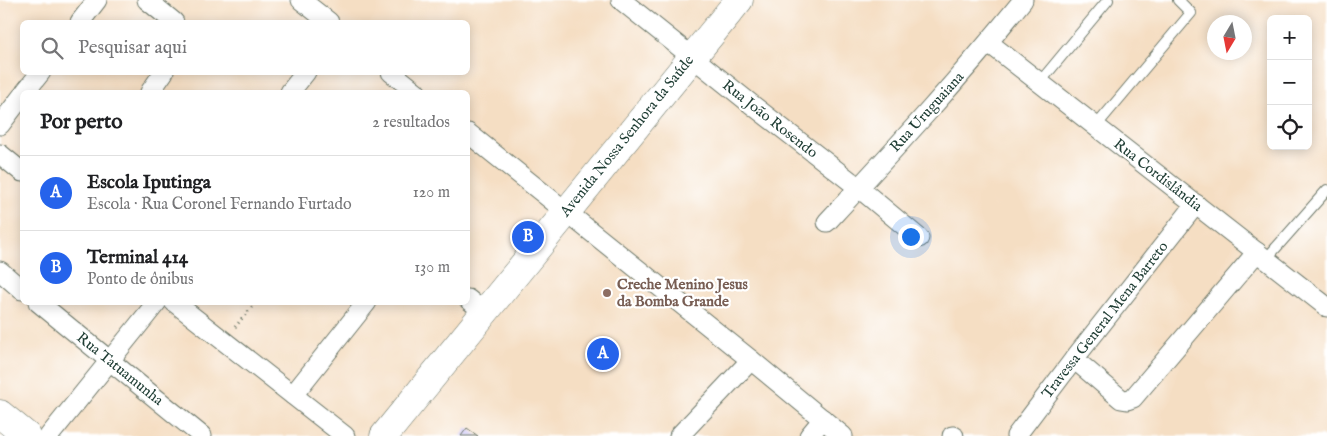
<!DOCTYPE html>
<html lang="pt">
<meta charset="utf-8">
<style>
:root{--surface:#fff;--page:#f6f6f6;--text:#202124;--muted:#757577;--line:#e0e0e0;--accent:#2563eb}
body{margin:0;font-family:"IM FELL English",serif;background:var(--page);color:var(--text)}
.controls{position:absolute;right:15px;top:15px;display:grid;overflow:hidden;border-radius:8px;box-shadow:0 2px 12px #0003}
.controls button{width:45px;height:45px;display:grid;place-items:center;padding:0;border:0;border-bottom:1px solid var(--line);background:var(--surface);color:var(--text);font:25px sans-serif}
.compass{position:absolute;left:1207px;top:15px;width:45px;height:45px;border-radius:50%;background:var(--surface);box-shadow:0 2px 12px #0003;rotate:190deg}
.you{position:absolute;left:910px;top:236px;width:18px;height:18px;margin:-12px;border:4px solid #fff;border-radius:50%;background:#1a73e8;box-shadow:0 0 0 8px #1a73e833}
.badge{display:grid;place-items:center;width:32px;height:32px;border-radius:50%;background:var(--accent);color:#fff;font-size:16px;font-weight:700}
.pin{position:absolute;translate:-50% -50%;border:2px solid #fff;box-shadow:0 1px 5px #0006}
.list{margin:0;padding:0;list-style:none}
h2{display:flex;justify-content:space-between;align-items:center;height:65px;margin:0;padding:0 20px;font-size:21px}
h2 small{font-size:16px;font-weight:400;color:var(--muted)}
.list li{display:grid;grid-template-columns:32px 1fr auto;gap:15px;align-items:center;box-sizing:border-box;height:75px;padding:0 20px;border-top:1px solid var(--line)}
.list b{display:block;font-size:19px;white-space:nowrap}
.list p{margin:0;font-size:16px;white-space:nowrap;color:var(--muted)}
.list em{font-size:16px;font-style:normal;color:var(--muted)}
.icon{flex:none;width:28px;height:28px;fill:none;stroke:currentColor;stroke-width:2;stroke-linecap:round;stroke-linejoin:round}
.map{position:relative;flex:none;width:1327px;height:436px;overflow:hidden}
.search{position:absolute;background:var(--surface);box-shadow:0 2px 12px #0003;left:20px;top:20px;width:450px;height:55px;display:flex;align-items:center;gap:12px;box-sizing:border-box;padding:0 18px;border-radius:8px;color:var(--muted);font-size:19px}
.panel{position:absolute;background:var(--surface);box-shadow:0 2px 12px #0003;left:20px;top:90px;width:450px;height:215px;border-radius:8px}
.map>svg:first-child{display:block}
.building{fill:#bbb0f4}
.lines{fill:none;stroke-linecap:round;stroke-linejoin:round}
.lane-casing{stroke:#6a7566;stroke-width:12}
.street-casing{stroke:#6a7566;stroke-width:21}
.secondary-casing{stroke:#6a7566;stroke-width:29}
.path{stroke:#6a7566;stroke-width:3;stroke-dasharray:1 4;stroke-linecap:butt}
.lane{stroke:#fff;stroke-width:10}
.street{stroke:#fff;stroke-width:19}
.secondary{stroke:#fff;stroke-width:28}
.education-dot{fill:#8d6e63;stroke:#fff;stroke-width:2}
.labels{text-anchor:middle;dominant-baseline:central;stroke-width:4.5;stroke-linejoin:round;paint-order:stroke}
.street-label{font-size:15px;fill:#1f3d34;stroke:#fff}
.education-label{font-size:15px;font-weight:bold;fill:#785e54;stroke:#fff;text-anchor:start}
</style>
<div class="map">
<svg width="1327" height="436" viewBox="0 0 1327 436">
<rect width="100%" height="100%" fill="#fff"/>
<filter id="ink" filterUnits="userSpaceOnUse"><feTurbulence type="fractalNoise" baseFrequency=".02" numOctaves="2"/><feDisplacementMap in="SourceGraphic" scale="10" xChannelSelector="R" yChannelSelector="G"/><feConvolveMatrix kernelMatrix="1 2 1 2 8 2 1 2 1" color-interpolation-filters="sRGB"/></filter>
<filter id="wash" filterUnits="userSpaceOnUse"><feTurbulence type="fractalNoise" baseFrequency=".0096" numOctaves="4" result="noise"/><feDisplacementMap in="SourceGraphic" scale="20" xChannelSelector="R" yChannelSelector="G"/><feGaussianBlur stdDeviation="1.12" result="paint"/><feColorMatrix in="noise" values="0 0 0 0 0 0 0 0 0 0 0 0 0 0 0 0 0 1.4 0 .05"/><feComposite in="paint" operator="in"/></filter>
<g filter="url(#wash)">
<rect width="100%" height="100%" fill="#f5dec3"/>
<g id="blocks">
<polygon class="building" points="467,428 478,436 461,436"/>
</g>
</g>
<g filter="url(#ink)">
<use href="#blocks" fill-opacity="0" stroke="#6a7566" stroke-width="1"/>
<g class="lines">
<g class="lane-casing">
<g id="lane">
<polyline points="1040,82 1108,0"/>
<polyline points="1096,126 1191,13 1178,0"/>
<polyline points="1266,259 1327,190"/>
</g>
</g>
<g class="street-casing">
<g id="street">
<polyline points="147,0 174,22"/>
<polyline points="301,0 329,22"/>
<polyline points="621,0 746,100 859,188 919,238"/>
<polyline points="80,22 97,0"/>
<polyline points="989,43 1327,307"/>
<polyline points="391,72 416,92"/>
<polyline points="25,92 41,72"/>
<polyline points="150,92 164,72"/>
<polyline points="290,92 306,72"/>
<polyline points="0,125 22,96"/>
<polyline points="468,133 751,360 843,436"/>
<polyline points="0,154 22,172"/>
<path d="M827,222C894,150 961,77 1023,0"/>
<polyline points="0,271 22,290"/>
<polyline points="468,299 484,312"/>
<polyline points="38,302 202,436"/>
<polyline points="174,302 345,436"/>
<polyline points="1074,359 1121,399 1127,400 1133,398 1257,252"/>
<polyline points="293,395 367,302"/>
<polyline points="49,436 157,302"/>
<polyline points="679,436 751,360"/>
<polyline points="809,436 823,419"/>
<polyline points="952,436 954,436"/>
<polyline points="1016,436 1074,359 1196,204"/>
</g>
</g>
<g class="secondary-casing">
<g id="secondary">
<polyline points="0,414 27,436"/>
<polyline points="384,436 739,0"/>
</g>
</g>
<polyline class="path" points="235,327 256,302"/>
<use href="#lane" class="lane"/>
<use href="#street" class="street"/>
<use href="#secondary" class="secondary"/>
</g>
</g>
<circle class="education-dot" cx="607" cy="293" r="5"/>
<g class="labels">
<g class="street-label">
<text transform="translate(927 112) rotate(-48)">Rua Uruguaiana</text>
<text transform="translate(770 119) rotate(38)">Rua João Rosendo</text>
<text transform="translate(627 136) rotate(-51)">Avenida Nossa Senhora da Saúde</text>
<text transform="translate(1158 175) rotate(38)">Rua Cordislândia</text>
<text transform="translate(1105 320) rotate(-52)">Travessa General Mena Barreto</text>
<text transform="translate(120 369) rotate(39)">Rua Tatuamunha</text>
</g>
<g class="education-label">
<text x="617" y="284">Creche Menino Jesus<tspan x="617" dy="17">da Bomba Grande</tspan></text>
</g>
</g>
</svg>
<div class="controls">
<button>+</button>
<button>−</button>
<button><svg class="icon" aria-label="locate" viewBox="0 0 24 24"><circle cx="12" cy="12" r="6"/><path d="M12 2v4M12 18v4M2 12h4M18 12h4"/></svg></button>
</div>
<svg class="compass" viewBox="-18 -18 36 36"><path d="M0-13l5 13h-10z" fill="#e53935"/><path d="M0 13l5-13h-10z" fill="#757577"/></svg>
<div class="you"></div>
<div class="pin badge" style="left:603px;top:354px">A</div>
<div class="pin badge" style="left:528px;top:237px">B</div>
<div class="search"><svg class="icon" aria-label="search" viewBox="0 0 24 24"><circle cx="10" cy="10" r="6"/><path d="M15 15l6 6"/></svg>Pesquisar aqui</div>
<section class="panel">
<h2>Por perto<small>2 resultados</small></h2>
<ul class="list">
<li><span class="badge">A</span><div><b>Escola Iputinga</b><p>Escola · Rua Coronel Fernando Furtado</p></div><em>120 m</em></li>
<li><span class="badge">B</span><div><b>Terminal 414</b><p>Ponto de ônibus</p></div><em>130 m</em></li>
</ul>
</section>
</div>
